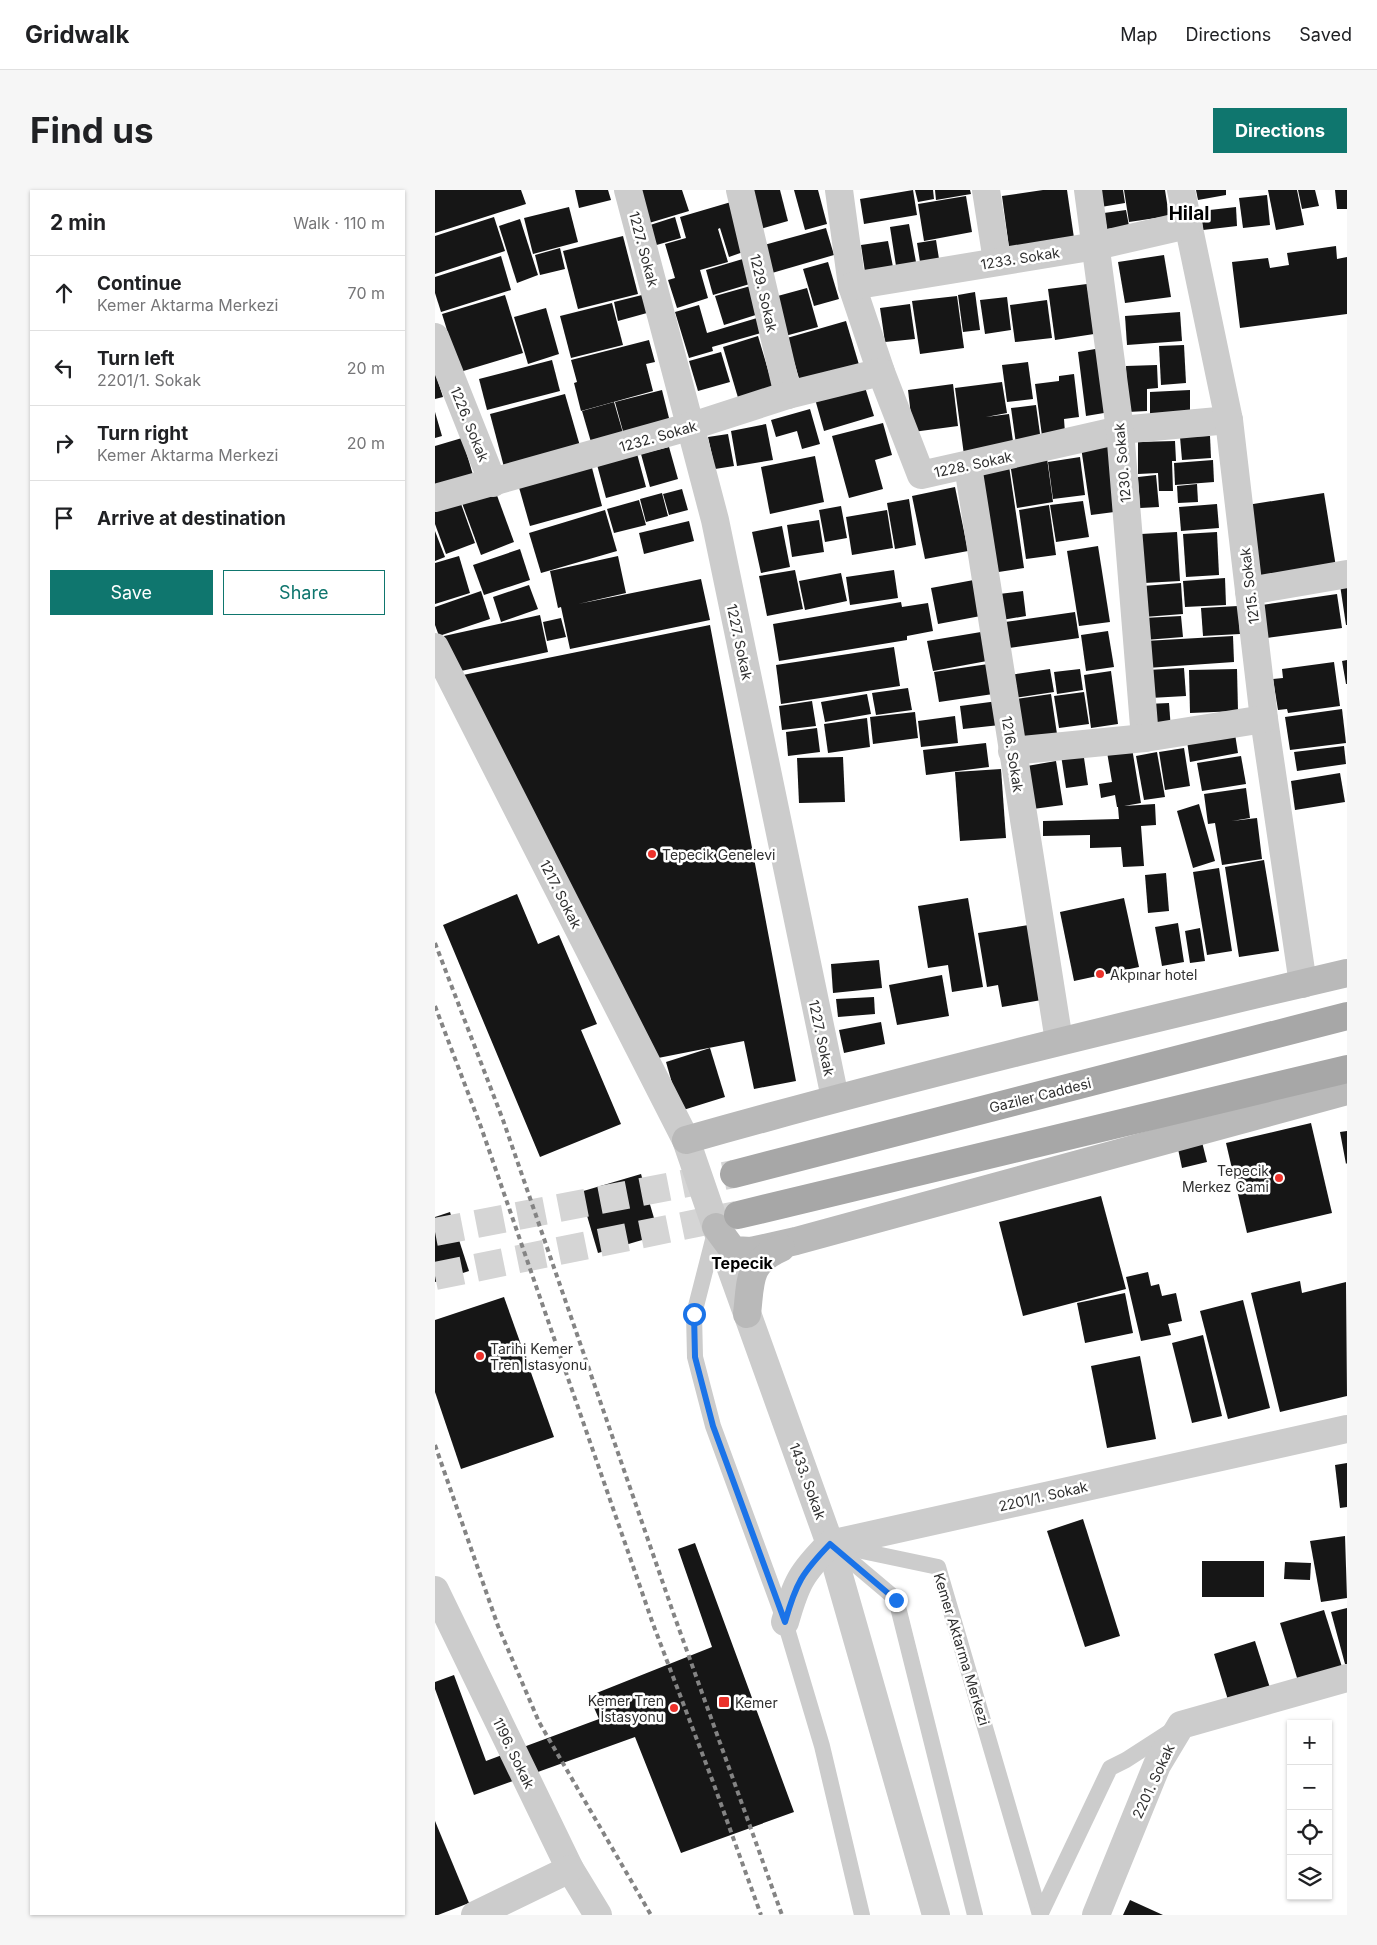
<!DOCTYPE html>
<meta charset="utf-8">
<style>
:root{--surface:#fff;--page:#f6f6f6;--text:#202124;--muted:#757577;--line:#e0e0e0;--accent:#0f766e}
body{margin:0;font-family:Inter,sans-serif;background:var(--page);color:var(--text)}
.controls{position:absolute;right:15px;bottom:15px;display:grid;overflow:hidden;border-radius:0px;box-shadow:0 1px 4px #0004}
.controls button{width:45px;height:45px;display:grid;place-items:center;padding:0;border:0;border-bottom:1px solid var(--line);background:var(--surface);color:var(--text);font:25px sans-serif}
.stop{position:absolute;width:15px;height:15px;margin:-11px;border:4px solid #1a73e8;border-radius:50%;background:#fff}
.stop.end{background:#1a73e8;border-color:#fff;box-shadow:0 1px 5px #0008}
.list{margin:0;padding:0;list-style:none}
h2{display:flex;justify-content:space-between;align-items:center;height:65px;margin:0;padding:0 20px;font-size:21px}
h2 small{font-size:16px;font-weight:400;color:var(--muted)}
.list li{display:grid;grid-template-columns:32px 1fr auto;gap:15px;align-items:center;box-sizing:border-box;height:75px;padding:0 20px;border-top:1px solid var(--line)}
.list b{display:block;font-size:19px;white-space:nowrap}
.list p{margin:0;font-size:16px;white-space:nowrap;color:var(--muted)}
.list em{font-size:16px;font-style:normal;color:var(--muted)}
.actions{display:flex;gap:10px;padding:15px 20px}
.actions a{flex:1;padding:11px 0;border:1px solid var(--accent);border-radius:0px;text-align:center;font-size:18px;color:var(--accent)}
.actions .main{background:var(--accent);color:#fff}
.icon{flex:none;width:28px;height:28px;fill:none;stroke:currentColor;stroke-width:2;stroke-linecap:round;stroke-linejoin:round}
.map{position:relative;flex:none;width:912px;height:1725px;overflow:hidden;border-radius:0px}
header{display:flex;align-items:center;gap:30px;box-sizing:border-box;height:70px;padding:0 25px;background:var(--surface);border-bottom:1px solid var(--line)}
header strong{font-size:24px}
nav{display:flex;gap:28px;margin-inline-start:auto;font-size:18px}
.intro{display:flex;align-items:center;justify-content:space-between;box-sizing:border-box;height:120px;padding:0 30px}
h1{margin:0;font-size:35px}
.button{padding:12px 22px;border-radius:0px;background:var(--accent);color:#fff;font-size:18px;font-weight:700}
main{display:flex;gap:30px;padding:0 30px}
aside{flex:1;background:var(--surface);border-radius:0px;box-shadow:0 1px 4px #0004}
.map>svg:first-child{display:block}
.building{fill:#161616}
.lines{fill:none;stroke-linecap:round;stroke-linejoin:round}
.primary-tunnel{stroke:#d5d5d5;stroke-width:28;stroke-dasharray:28 14;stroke-linecap:butt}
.lane{stroke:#ccc;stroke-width:16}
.street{stroke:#ccc;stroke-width:28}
.secondary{stroke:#b9b9b9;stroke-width:28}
.primary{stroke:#a7a7a7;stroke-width:28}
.rail{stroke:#848484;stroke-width:4;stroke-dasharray:5 4;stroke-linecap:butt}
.route{stroke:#1a73e8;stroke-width:6}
.poi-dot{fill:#ec322b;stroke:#fff;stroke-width:2}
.labels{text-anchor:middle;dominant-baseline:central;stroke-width:5;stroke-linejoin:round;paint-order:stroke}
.street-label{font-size:14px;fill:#2f2f2f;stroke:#fff}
.poi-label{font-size:14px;fill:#2f2f2f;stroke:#fff;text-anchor:start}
.quarter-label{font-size:16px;font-weight:bold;fill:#000;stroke:#fff}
.district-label{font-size:19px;font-weight:bold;fill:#000;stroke:#fff}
</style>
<header>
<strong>Gridwalk</strong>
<nav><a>Map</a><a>Directions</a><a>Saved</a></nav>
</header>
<div class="intro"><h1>Find us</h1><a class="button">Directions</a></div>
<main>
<aside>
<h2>2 min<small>Walk · 110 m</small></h2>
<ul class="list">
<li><svg class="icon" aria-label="ahead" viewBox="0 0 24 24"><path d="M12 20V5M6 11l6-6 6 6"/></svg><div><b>Continue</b><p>Kemer Aktarma Merkezi</p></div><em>70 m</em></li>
<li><svg class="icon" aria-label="left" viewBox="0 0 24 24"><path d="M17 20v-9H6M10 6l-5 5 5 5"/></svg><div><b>Turn left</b><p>2201/1. Sokak</p></div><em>20 m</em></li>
<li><svg class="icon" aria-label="right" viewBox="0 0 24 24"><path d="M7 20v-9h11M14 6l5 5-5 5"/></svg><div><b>Turn right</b><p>Kemer Aktarma Merkezi</p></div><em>20 m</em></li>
<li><svg class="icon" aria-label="arrive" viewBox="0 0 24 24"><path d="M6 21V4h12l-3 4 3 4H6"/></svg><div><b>Arrive at destination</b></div></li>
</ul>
<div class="actions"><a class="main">Save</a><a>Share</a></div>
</aside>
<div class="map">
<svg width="912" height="1725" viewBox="0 0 912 1725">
<rect width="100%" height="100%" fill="#fff"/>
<g class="building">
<polygon points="0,0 86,0 91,14 0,43"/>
<polygon points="140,0 173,0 176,10 144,18"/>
<polygon points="204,0 247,0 254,21 214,33"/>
<polygon points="311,0 345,0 353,31 322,40"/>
<polygon points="359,0 383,0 392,34 370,40"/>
<polygon points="478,0 482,25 429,34 425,9"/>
<polygon points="480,0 498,0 499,9 483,12"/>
<polygon points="500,0 535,0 536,4 501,10"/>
<polygon points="608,0 632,0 639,48 574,57 567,6"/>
<polygon points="663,0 688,0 690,13 666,17"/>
<polygon points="689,0 730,0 734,26 694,32"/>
<polygon points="761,0 791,0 791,5 763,10"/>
<polygon points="833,0 862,0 869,35 841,40"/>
<polygon points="863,0 880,0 884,16 867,19"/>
<polygon points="900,0 912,0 912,19 902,19"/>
<polygon points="832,5 835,35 808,38 804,8"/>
<polygon points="531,6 537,42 489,51 483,14"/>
<polygon points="296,12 311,61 294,67 285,38 283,39 293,72 265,80 273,108 242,118 233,90 240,88 230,54 251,48 245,27"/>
<polygon points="134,17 143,52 98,64 89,28"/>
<polygon points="801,17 802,36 768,40 766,21"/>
<polygon points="691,20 694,36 672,39 669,23"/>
<polygon points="59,27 70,61 0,84 0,46"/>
<polygon points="240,27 246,48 218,56 212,36"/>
<polygon points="85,29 103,85 82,93 64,36"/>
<polygon points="474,34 481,72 461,76 455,37"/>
<polygon points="391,38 399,65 337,83 329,55"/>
<polygon points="188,46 203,104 143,119 128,61"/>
<polygon points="501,50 505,75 486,78 482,53"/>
<polygon points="453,51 458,77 430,82 426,55"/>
<polygon points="901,56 902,69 912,67 912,124 805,138 797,72 833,68 835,78 854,75 852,63"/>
<polygon points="125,58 130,79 105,85 100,65"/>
<polygon points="729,65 736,107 690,113 683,72"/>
<polygon points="66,66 76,100 6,122 0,103 0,87"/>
<polygon points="311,68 318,93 278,105 271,80"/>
<polygon points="393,72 404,109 379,116 368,79"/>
<polygon points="652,94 659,144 620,150 613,99"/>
<polygon points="319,95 327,123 289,135 280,106"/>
<polygon points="372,98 383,137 350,146 339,107"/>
<polygon points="540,102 545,140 528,142 523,105"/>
<polygon points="70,105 88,163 25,182 7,124"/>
<polygon points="207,105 212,123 183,131 179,112"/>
<polygon points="522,106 529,158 485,164 477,111"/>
<polygon points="572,107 576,140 550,144 545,110"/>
<polygon points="612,110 617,148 580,152 575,115"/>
<polygon points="177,113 188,155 136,168 125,126"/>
<polygon points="475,114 480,149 450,152 445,118"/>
<polygon points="264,115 272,143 322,128 326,143 277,157 278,161 254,168 240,122"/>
<polygon points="111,118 124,164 93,174 79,127"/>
<polygon points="745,122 747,151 692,155 690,126"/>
<polygon points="411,131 425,178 366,195 352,148"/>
<polygon points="323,146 339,200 304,211 288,157"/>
<polygon points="214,150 220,172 211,174 218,201 146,221 139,193 142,192 136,170"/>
<polygon points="749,155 751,193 726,195 724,156"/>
<polygon points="666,158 675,222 651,226 643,162"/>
<polygon points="286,162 295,192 263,201 254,171"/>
<polygon points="117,170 125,201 52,220 44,189"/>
<polygon points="593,172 598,209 572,212 567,175"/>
<polygon points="722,175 723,198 712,199 712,221 693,222 691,176"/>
<polygon points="0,182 8,207 0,209"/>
<polygon points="639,184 644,227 629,229 630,243 607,246 600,194 624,191 624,186"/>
<polygon points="567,192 572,223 551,227 574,224 579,258 529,265 520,198"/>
<polygon points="429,194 439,226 389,241 380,209"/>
<polygon points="518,194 523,236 478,242 473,200"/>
<polygon points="227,200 235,232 189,245 180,212"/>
<polygon points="755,200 755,224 715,225 715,202"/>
<polygon points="130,204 145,256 69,277 55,224"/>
<polygon points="179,212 188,243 156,252 147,221"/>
<polygon points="601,215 606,251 581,254 576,218"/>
<polygon points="375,219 385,254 367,259 362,241 341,247 336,230"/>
<polygon points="0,222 7,246 0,248"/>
<polygon points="448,233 457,265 440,270 448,299 414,308 397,246"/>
<polygon points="331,234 338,270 302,276 296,241"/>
<polygon points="293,244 299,276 280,279 273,247"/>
<polygon points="775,246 776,268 747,270 745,247"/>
<polygon points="27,248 38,285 0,296 0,256"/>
<polygon points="740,251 741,271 737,271 738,301 724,301 723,283 703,284 703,252"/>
<polygon points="677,252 687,321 656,325 646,257"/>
<polygon points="234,257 243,289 215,297 206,264"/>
<polygon points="201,260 211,297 171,308 161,271"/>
<polygon points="380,266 389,312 335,324 326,277"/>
<polygon points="645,267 650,305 618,309 613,272"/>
<polygon points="612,268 618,312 582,318 575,273"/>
<polygon points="778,270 779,292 740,295 739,273"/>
<polygon points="156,274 167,316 95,336 83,294"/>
<polygon points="574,276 589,378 557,383 542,281"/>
<polygon points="721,285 724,317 705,318 703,287"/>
<polygon points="762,294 763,312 743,313 742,296"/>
<polygon points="520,297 533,361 490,369 477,306"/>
<polygon points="247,299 253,320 234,325 228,304"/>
<polygon points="60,300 79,352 46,365 27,313"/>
<polygon points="227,303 233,326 211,332 205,309"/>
<polygon points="889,303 901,377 823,389 812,315"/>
<polygon points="474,309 481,355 460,359 452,313"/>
<polygon points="204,310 211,335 179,343 172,319"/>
<polygon points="25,311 40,353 11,364 0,334 0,320"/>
<polygon points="648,311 654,347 621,352 615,315"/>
<polygon points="782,314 784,338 746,341 744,317"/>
<polygon points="614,315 621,365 591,369 584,320"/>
<polygon points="406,316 412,348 390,352 384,320"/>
<polygon points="170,320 182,361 106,383 94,343"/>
<polygon points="452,320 458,358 417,365 411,327"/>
<polygon points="384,330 389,362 357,367 352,335"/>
<polygon points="254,331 259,351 209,364 204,343"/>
<polygon points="347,336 355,377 326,383 317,342"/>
<polygon points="0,341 10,367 0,371"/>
<polygon points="742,342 745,391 709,393 706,344"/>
<polygon points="782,342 784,385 751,387 748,344"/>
<polygon points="663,356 675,432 644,436 632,361"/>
<polygon points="85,359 95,390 49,405 38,375"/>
<polygon points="24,366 35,403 0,414 0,373"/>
<polygon points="183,366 191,403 143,414 266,389 275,430 135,459 126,417 123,418 115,381"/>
<polygon points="360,380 368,419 332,426 324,386"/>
<polygon points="459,380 463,408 415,415 411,387"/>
<polygon points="406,383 412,411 370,420 364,391"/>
<polygon points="790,388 791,415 750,417 748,391"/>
<polygon points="544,389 551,425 503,434 496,398"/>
<polygon points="746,393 748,424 709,427 708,396"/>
<polygon points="912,394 912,435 911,435 905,395"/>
<polygon points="94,395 103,419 66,432 58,407"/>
<polygon points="46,401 55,429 4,446 0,435 0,417"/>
<polygon points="588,401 591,426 567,430 564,404"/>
<polygon points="902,404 907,438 832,448 827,415"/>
<polygon points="466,412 467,417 493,413 498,441 472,446 472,450 344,471 338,434"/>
<polygon points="803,416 805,444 768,446 766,418"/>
<polygon points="640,422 644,448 574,458 570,432"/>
<polygon points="105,425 113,462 17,483 9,446"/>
<polygon points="746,426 748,447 710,450 709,428"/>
<polygon points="126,428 131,447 112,451 108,432"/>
<polygon points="275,435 361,891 319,899 309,851 218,869 28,485"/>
<polygon points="673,441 679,477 651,481 646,445"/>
<polygon points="546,442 552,471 498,481 492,451"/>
<polygon points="798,446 799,472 712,478 710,451"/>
<polygon points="459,457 465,496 346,514 341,475"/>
<polygon points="912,470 912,494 911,494 907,471"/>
<polygon points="899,472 905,516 853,523 852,519 843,520 838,489 848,488 847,479"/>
<polygon points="560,473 565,503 504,512 499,482"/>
<polygon points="749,478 751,506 715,508 713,480"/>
<polygon points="615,479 619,502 579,508 575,485"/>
<polygon points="645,479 648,500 622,504 619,482"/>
<polygon points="802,479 803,521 755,523 754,480"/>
<polygon points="676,481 683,534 656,538 649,485"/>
<polygon points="473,498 477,520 441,525 437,503"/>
<polygon points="649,502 654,534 624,538 619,506"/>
<polygon points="432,504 436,524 390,532 386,512"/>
<polygon points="616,504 622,544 587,549 581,509"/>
<polygon points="377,511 381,536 347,540 344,516"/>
<polygon points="563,511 565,535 528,539 525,516"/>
<polygon points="734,513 736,540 715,542 712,514"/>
<polygon points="907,519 911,553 855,560 850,527"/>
<polygon points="480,522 483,548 438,554 435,527"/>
<polygon points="520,526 523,553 486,557 483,531"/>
<polygon points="432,528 435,557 393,563 389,534"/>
<polygon points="382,538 385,562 353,566 351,542"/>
<polygon points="800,544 803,563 755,572 752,551"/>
<polygon points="551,553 554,577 491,585 488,560"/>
<polygon points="909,556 911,574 862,581 859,562"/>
<polygon points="697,558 706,613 689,616 720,614 721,635 706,636 709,676 688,677 686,657 655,658 655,645 608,646 608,631 684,629 683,617 682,617 680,605 666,608 664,594 677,592 672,562"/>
<polygon points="749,558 755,596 730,600 724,562"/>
<polygon points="648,561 653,595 631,598 626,565"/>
<polygon points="722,562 730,607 709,610 701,566"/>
<polygon points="806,566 811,594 767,601 762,573"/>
<polygon points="408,567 410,612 364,613 362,568"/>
<polygon points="621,571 628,615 598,619 592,576"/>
<polygon points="566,579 571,648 525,651 520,582"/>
<polygon points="905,583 910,612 860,620 856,591"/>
<polygon points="811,598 815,628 797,631 822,628 827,669 787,675 780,633 773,634 769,604"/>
<polygon points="764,614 780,671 758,678 742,621"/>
<polygon points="829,670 844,761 804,767 790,677"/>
<polygon points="784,678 797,761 772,765 758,682"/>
<polygon points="731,683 734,721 713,723 710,685"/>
<polygon points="82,704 103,754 124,745 162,834 146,840 186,934 105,967 8,735"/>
<polygon points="533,708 548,797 517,802 513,775 493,778 483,716"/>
<polygon points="689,708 704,777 639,791 625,722"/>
<polygon points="743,733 749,772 727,776 720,737"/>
<polygon points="600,734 612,809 567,817 563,795 552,797 543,743"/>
<polygon points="765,738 770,771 755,773 750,741"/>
<polygon points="444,770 447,798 398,803 396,774"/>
<polygon points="507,785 514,826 462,835 454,795"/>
<polygon points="439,807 440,824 403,827 401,809"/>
<polygon points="446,832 450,854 409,863 404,840"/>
<polygon points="275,858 290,907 245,921 231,872"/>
<polygon points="876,933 897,1023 812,1043 791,953"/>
<polygon points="912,941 912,973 911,974 905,942"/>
<polygon points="766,948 772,972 747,978 742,954"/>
<polygon points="206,984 224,1045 163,1063 145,1002"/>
<polygon points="666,1006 691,1099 588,1126 564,1032"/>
<polygon points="15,1022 34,1081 0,1092 0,1027"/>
<polygon points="713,1082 716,1096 724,1094 727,1106 741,1103 747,1131 733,1134 736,1145 706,1151 691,1087"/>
<polygon points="865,1091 867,1103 911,1092 912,1206 845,1222 816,1103"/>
<polygon points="690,1103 698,1143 650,1153 642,1113"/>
<polygon points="69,1107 119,1247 26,1279 0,1202 0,1130"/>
<polygon points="808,1110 835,1218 793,1229 765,1121"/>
<polygon points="768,1145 787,1226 757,1233 737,1153"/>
<polygon points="705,1166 721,1249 672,1258 656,1176"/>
<polygon points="912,1273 912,1317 905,1318 900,1275"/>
<polygon points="648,1329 685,1446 650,1457 612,1341"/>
<polygon points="910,1346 912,1408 886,1412 875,1351"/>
<polygon points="260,1353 359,1622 246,1663 200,1547 39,1605 0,1499 0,1492 19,1485 51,1571 164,1529 154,1506 277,1457 243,1359"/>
<rect x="767" y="1371" width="62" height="36"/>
<polygon points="850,1372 876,1373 875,1390 849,1389"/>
<polygon points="912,1418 912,1474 910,1474 896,1422"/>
<polygon points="889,1420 907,1477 863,1491 845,1433"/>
<polygon points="820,1451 835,1498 793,1510 779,1464"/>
<polygon points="0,1631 34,1713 3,1725 0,1725"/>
<polygon points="695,1710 728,1725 688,1725"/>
</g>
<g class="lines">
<g class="primary-tunnel">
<polyline points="0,1042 299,984"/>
<polyline points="0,1086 302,1025"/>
</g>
<g class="lane">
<polyline points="280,1042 259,1124 260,1167 278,1236 350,1432 387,1556 427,1725"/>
<polyline points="397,1355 461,1409 540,1725"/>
<polyline points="408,1357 503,1377 605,1725"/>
<polyline points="605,1725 675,1578 691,1570 739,1539"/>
</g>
<g class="street">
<polyline points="193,0 280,330 400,908"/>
<polyline points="305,0 353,205"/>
<polyline points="404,0 417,96 446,182 486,285 685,240 794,230"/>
<polyline points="551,0 562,71"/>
<polyline points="653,0 685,240 710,548"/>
<polyline points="746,0 794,230 829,529 868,794"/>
<polyline points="417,96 661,56 752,35"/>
<polyline points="0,147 58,293"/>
<polyline points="533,276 624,851"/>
<polyline points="0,308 257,236 353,205 446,182"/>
<polyline points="814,401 912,384"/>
<polyline points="0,457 251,950 281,1037 395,1354 501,1725"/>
<polyline points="577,561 710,548 829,529"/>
<polyline points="0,1400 135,1679 163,1725"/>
<path d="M350,1432C361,1393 366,1383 395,1354L912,1239"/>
<polyline points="40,1725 135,1679"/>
<polyline points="661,1725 722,1575 746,1535 912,1488"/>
</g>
<g class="secondary">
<path d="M251,950C470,888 691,835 912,783"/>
<polyline points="281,1037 298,1060 316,1061 361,1051 912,901"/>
<path d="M312,1124C316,1091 312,1073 346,1058"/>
</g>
<g class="primary">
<polyline points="299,984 912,826"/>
<polyline points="303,1025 912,879"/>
</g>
<g class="rail">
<polyline points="0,753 68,930 239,1425 347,1725"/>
<polyline points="0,816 46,937 218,1434 278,1592 326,1725"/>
<polyline points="0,1255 63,1436 104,1532 216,1725"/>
</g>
</g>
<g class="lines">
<path class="route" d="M259,1124L260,1167L278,1236L350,1432C361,1393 367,1383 395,1354L461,1410"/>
</g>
<g class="poi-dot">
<circle cx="217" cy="664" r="5"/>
<circle cx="665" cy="784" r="5"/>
<circle cx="844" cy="988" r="5"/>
<circle cx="45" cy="1166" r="5"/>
<rect x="283" y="1506" width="12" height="12" rx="2.5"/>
<circle cx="239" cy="1518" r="5"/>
</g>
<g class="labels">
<g class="street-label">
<text transform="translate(209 59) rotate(75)">1227. Sokak</text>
<text transform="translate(585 68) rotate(-9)">1233. Sokak</text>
<text transform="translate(329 103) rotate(77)">1229. Sokak</text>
<text transform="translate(35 234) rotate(68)">1226. Sokak</text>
<text transform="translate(223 246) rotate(-16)">1232. Sokak</text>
<text transform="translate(687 273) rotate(-95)">1230. Sokak</text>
<text transform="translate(538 274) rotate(-12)">1228. Sokak</text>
<text transform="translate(814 396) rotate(-97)">1215. Sokak</text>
<text transform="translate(305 452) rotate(78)">1227. Sokak</text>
<text transform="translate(578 564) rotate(81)">1216. Sokak</text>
<text transform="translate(126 704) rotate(63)">1217. Sokak</text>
<text transform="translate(387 848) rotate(78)">1227. Sokak</text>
<text transform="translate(605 905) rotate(-14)">Gaziler Caddesi</text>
<text transform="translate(373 1291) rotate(70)">1433. Sokak</text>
<text transform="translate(608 1306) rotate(-13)">2201/1. Sokak</text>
<text transform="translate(527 1459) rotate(73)">Kemer Aktarma Merkezi</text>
<text transform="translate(79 1563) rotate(64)">1196. Sokak</text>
<text transform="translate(718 1591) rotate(-65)">2201. Sokak</text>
</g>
<g class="poi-label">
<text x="227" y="664">Tepecik Genelevi</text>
<text x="675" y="784">Akpınar hotel</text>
<text x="834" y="980" text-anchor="end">Tepecik<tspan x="834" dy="16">Merkez Cami</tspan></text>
<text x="55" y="1158">Tarihi Kemer<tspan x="55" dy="16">Tren İstasyonu</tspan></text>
<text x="229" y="1510" text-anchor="end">Kemer Tren<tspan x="229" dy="16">İstasyonu</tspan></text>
<text x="300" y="1512">Kemer</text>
</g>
<g class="quarter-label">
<text x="307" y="1073">Tepecik</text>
</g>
<g class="district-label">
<text x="754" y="23">Hilal</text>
</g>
</g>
</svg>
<div class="controls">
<button>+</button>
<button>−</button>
<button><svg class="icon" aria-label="locate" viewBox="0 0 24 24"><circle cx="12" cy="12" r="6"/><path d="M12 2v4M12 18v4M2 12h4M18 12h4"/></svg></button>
<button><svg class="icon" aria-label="layers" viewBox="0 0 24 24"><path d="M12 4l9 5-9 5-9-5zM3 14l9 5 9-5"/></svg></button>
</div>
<div class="stop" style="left:259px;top:1124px"></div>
<div class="stop end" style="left:461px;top:1410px"></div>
</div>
</main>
